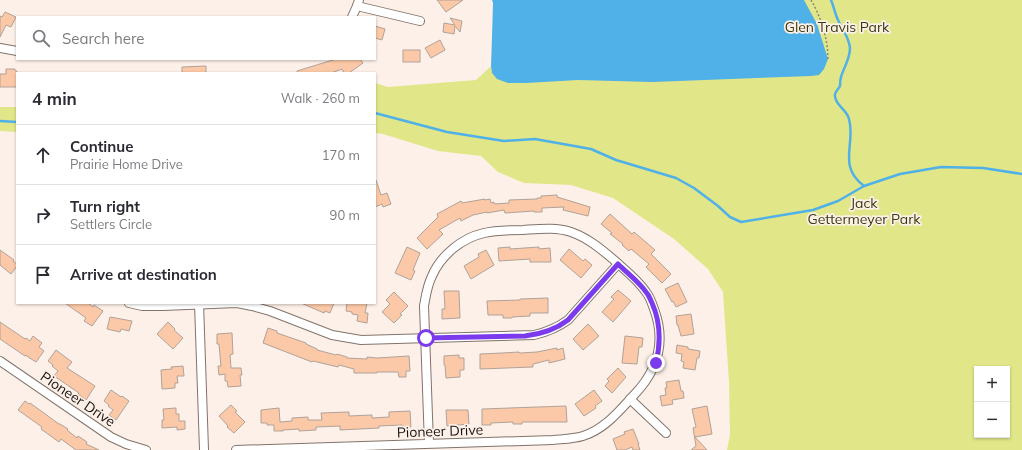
<!DOCTYPE html>
<meta charset="utf-8">
<style>
:root{--surface:#fff;--page:#f7f7f7;--text:#2b2b33;--muted:#7c7c81;--line:#e1e1e2}
body{margin:0;font-family:Mulish,sans-serif;background:var(--page);color:var(--text)}
.controls{position:absolute;right:12px;bottom:12px;display:grid;overflow:hidden;border-radius:0px;box-shadow:0 1px 3px #0004}
.controls button{width:36px;height:36px;display:grid;place-items:center;padding:0;border:0;border-bottom:1px solid var(--line);background:var(--surface);color:var(--text);font:20px sans-serif}
.stop{position:absolute;width:12px;height:12px;margin:-9px;border:3px solid #7c3aed;border-radius:50%;background:#fff}
.stop.end{background:#7c3aed;border-color:#fff;box-shadow:0 1px 4px #0008}
.list{margin:0;padding:0;list-style:none}
h2{display:flex;justify-content:space-between;align-items:center;height:52px;margin:0;padding:0 16px;font-size:17px}
h2 small{font-size:13px;font-weight:400;color:var(--muted)}
.list li{display:grid;grid-template-columns:26px 1fr auto;gap:12px;align-items:center;box-sizing:border-box;height:60px;padding:0 16px;border-top:1px solid var(--line)}
.list b{display:block;font-size:15px;white-space:nowrap}
.list p{margin:0;font-size:13px;white-space:nowrap;color:var(--muted)}
.list em{font-size:13px;font-style:normal;color:var(--muted)}
.icon{flex:none;width:22px;height:22px;fill:none;stroke:currentColor;stroke-width:2;stroke-linecap:round;stroke-linejoin:round}
.map{position:relative;flex:none;width:1022px;height:450px;overflow:hidden}
.search{position:absolute;background:var(--surface);box-shadow:0 1px 3px #0004;left:16px;top:16px;width:360px;height:44px;display:flex;align-items:center;gap:10px;box-sizing:border-box;padding:0 14px;border-radius:0px;color:var(--muted);font-size:15px}
.panel{position:absolute;background:var(--surface);box-shadow:0 1px 3px #0004;left:16px;top:72px;width:360px;height:232px;border-radius:0px}
.map>svg:first-child{display:block}
.green{fill:#e1e788;fill-rule:evenodd}
.water{fill:#50b0e8}
.lines{fill:none;stroke-linecap:round;stroke-linejoin:round}
.stream{stroke:#50b0e8;stroke-width:2.5}
.building{fill:#fbc9a7;stroke:#b1a298}
.street-casing{stroke:#82746b;stroke-width:10}
.path{stroke:#8e857f;stroke-width:1.5;stroke-dasharray:2 2;stroke-linecap:butt}
.street{stroke:#fff;stroke-width:8}
.route{stroke:#7c3aed;stroke-width:5}
.labels{text-anchor:middle;dominant-baseline:central;stroke-width:3.5;stroke-linejoin:round;paint-order:stroke}
.park-label{font-size:14px;fill:#383a10;stroke:#fdf0e8}
.street-label{font-size:14px;fill:#181310;stroke:#fdf0e8}
</style>
<div class="map">
<svg width="1022" height="450" viewBox="0 0 1022 450">
<rect width="100%" height="100%" fill="#fdf0e8"/>
<g class="green">
<path d="M786,0H1022V450H727L730,435L729,382L723,292L708,269L674,239L613,198L571,185L524,183L498,172L481,156L438,151L383,134L375,133V83L388,87L476,80L491,66L492,73ZM977,369H1007V435H977Z"/>
<polygon points="0,107 17,107 17,132 0,131"/>
</g>
<polygon class="water" points="492,0 804,0 817,24 828,59 824,69 819,75 811,76 652,82 578,80 526,83 508,83 497,79 492,73 491,66 492,37 493,3"/>
<g class="lines">
<g class="stream">
<path d="M831,0C834,7 835,14 838,20C842,29 849,37 850,48C850,59 844,67 841,77C840,80 840,83 840,86C838,90 834,92 835,96C835,105 847,110 849,119C856,144 837,166 864,186"/>
<polyline points="375,113 447,132 504,141 535,139 591,149 616,160 676,178 694,188 718,206 730,217 741,222 813,210 838,201 864,186 900,174 941,167 983,168 1022,174"/>
<polyline points="0,121 17,122"/>
</g>
</g>
<g class="building">
<polygon points="437,0 463,0 446,12"/>
<polygon points="5,12 16,17 11,27 6,25 0,37 0,16 2,17"/>
<polygon points="450,18 462,21 460,32 455,26 454,34 443,32 444,23 455,25"/>
<polygon points="375,26 385,29 382,40 375,38"/>
<polygon points="440,40 445,50 431,58 425,48"/>
<rect x="403" y="50" width="17" height="12"/>
<polygon points="336,59 360,59 363,63 349,73 344,73 342,69 331,73 297,73 297,71"/>
<polygon points="206,66 206,73 182,73 182,67"/>
<polygon points="6,69 15,69 15,71 17,71 17,87 0,87 0,74 6,74"/>
<polygon points="375,180 376,180 381,195 387,193 391,204 383,207 382,204 375,207"/>
<polygon points="557,195 557,197 590,207 588,216 563,210 564,207 542,208 542,212 534,212 534,211 505,213 504,210 487,213 487,212 473,215 461,221 460,218 439,230 443,234 427,249 417,238 438,217 437,214 461,201 462,203 485,199 485,200 490,199 491,203 494,202 494,204 509,203 509,200 537,199 537,198 541,198 541,196"/>
<polygon points="610,214 632,234 634,232 655,250 651,254 671,274 662,283 646,267 649,264 631,249 629,251 622,245 623,244 610,234 612,233 601,224"/>
<polygon points="407,247 420,253 413,270 415,271 411,280 395,273"/>
<polygon points="510,247 510,249 539,247 539,249 550,248 551,262 530,262 530,259 499,261 498,248"/>
<polygon points="569,249 583,261 585,259 592,265 581,278 560,260"/>
<polygon points="0,250 14,260 13,261 17,264 17,266 11,274 0,265"/>
<polygon points="486,250 494,265 471,279 464,266 479,257 478,254"/>
<polygon points="678,283 687,302 676,307 673,301 672,302 665,289"/>
<polygon points="618,290 631,301 613,322 602,312 614,299 611,297"/>
<polygon points="444,291 459,291 460,318 442,319 442,309 445,309"/>
<polygon points="394,292 408,306 400,314 402,315 394,323 382,312 390,304 386,300"/>
<polygon points="548,298 548,313 530,313 530,316 512,317 512,318 503,318 503,315 488,315 487,301 520,300 520,299"/>
<polygon points="65,303 88,303 93,307 94,305 103,311 92,326 84,321 86,318"/>
<polygon points="301,303 334,303 330,313 325,311 324,313"/>
<polygon points="347,303 367,303 365,313 368,313 367,323 357,321 358,315 352,314 352,312 346,311"/>
<polygon points="691,314 694,334 681,336 678,325 677,325 676,316"/>
<polygon points="110,317 132,321 129,331 121,329 120,332 107,329"/>
<polygon points="0,322 25,339 26,338 30,341 33,336 42,343 39,347 44,351 36,362 25,355 25,356 0,339"/>
<polygon points="168,322 175,329 174,330 183,338 173,349 157,334"/>
<polygon points="588,324 599,336 583,350 573,339"/>
<polygon points="268,328 277,331 277,333 306,343 306,344 317,349 317,350 336,355 337,354 347,357 347,358 367,359 367,357 377,358 409,356 410,371 406,371 406,377 399,377 398,372 377,372 377,373 354,373 354,369 339,365 338,367 313,361 312,362 263,343"/>
<polygon points="232,333 233,354 230,355 231,368 241,368 242,375 240,375 241,386 228,387 227,381 225,381 225,374 219,375 218,366 221,366 219,344 217,344 217,334"/>
<polygon points="625,336 643,338 642,347 639,347 637,364 622,363"/>
<polygon points="677,345 688,347 688,349 700,351 699,358 697,358 695,370 683,368 684,362 681,361 682,354 676,353"/>
<polygon points="557,348 557,350 563,348 565,359 549,363 549,360 533,364 533,367 480,369 480,354 502,353 519,352 520,353 537,352"/>
<polygon points="56,350 72,362 67,368 95,386 86,400 78,394 79,393 54,376 58,371 52,366 53,365 48,361"/>
<polygon points="459,355 459,358 464,358 464,370 460,370 460,377 446,378 445,365 444,365 444,356"/>
<polygon points="183,366 184,376 177,376 178,383 175,383 175,388 162,389 161,370 172,369 171,367"/>
<polygon points="618,368 626,377 612,393 605,386 609,381 607,379"/>
<polygon points="679,380 681,391 683,391 684,398 672,400 673,404 662,406 660,396 666,395 665,388 667,388 666,382"/>
<polygon points="111,390 121,397 122,396 129,401 116,420 109,415 113,410 108,406 109,405 104,401"/>
<polygon points="594,390 602,401 595,406 596,408 584,416 575,404"/>
<polygon points="25,401 29,404 30,403 59,424 60,424 68,429 67,430 77,438 78,436 87,442 86,444 99,450 76,450 61,439 59,442 41,429 42,427 18,410"/>
<polygon points="231,405 237,411 235,412 245,422 234,433 227,427 228,426 219,416"/>
<polygon points="566,406 567,422 522,422 522,424 513,424 513,422 491,423 491,425 482,425 482,409"/>
<polygon points="707,406 712,434 695,437 707,450 691,450 696,446 693,428 696,427 692,409"/>
<polygon points="176,408 176,414 179,414 179,421 185,421 185,429 177,430 177,427 162,428 162,420 164,420 163,409"/>
<polygon points="279,408 280,422 292,421 292,418 308,417 308,420 322,420 321,413 349,412 349,416 372,415 372,418 389,417 389,412 410,411 411,427 402,427 402,425 379,426 379,428 340,430 340,426 316,427 316,430 299,431 299,429 283,430 283,431 274,431 274,425 267,425 267,423 261,423 261,410"/>
<polygon points="446,410 468,410 469,424 447,426"/>
<polygon points="633,429 639,444 638,444 640,450 633,450 632,447 625,450 617,450 613,439 625,434 624,432"/>
</g>
<g class="lines">
<g class="street-casing">
<g id="street">
<polyline points="357,6 420,21"/>
<polyline points="352,17 357,6 359,0"/>
<polyline points="0,48 17,51"/>
<path d="M129,303L142,306H163L237,303L252,306L270,311L332,335L361,340L534,335C547,332 557,328 568,320L618,264"/>
<polyline points="199,303 204,450"/>
<polyline points="0,361 111,437 126,444 146,450"/>
<polyline points="630,399 666,433"/>
<path d="M236,450L553,440C563,439 573,439 583,436C605,429 619,411 634,395C658,370 666,341 654,309C652,303 650,297 646,292C638,280 625,270 614,260C601,249 588,238 571,232C556,227 539,229 523,230C510,230 496,230 484,233C462,238 441,255 432,276C427,286 426,295 424,306L429,444"/>
</g>
</g>
<path class="path" d="M811,0C821,17 828,39 828,59"/>
<use href="#street" class="street"/>
</g>
<g class="lines">
<path class="route" d="M426,338L525,336C542,334 555,330 568,320L618,264C627,273 638,281 646,292C649,295 650,299 652,303C661,323 661,342 656,363"/>
</g>
<g class="labels">
<g class="park-label">
<text x="837" y="27">Glen Travis Park</text>
<text x="864" y="203">Jack<tspan x="864" dy="16">Gettermeyer Park</tspan></text>
</g>
<g class="street-label">
<text transform="translate(78 399) rotate(34)">Pioneer Drive</text>
<text transform="translate(440 431) rotate(-2)">Pioneer Drive</text>
</g>
</g>
</svg>
<div class="controls">
<button>+</button>
<button>−</button>
</div>
<div class="stop" style="left:426px;top:338px"></div>
<div class="stop end" style="left:656px;top:363px"></div>
<div class="search"><svg class="icon" aria-label="search" viewBox="0 0 24 24"><circle cx="10" cy="10" r="6"/><path d="M15 15l6 6"/></svg>Search here</div>
<section class="panel">
<h2>4 min<small>Walk · 260 m</small></h2>
<ul class="list">
<li><svg class="icon" aria-label="ahead" viewBox="0 0 24 24"><path d="M12 20V5M6 11l6-6 6 6"/></svg><div><b>Continue</b><p>Prairie Home Drive</p></div><em>170 m</em></li>
<li><svg class="icon" aria-label="right" viewBox="0 0 24 24"><path d="M7 20v-9h11M14 6l5 5-5 5"/></svg><div><b>Turn right</b><p>Settlers Circle</p></div><em>90 m</em></li>
<li><svg class="icon" aria-label="arrive" viewBox="0 0 24 24"><path d="M6 21V4h12l-3 4 3 4H6"/></svg><div><b>Arrive at destination</b></div></li>
</ul>
</section>
</div>
